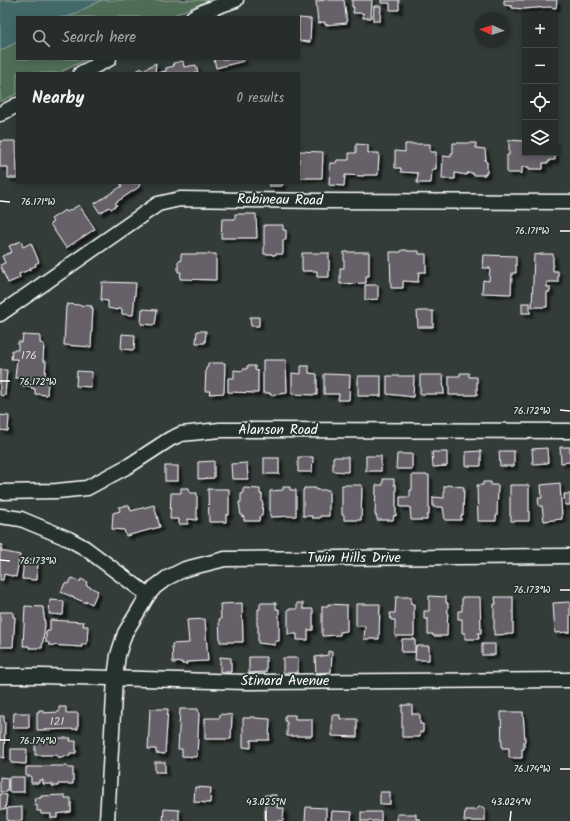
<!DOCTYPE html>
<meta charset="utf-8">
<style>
:root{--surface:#262d2b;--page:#2e3533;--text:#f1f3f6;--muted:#a4a8a9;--line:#424947}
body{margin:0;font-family:Kalam,sans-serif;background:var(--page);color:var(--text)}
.controls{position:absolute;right:12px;top:12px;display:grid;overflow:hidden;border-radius:0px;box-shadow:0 2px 6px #0003}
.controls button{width:36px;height:36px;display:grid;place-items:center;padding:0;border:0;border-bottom:1px solid var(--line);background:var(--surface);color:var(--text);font:20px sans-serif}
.compass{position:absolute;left:474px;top:12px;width:36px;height:36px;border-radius:50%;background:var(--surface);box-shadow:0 2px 6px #0003;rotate:273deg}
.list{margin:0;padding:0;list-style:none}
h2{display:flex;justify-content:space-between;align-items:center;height:52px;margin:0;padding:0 16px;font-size:17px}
h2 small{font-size:13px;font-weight:400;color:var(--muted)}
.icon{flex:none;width:22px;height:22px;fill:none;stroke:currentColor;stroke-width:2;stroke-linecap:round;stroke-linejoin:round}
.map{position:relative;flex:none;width:570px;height:821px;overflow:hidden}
.search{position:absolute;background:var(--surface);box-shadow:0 2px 6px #0003;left:16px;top:16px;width:284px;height:44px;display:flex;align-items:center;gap:10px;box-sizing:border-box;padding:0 14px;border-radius:0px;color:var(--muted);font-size:15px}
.panel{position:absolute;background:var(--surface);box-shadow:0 2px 6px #0003;left:16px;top:72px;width:284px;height:112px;border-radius:0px}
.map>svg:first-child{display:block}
.green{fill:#506d56;stroke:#a8b6aa}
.water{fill:#436867;stroke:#8ea4a4}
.building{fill:#666069;stroke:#fff;filter:url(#shadow)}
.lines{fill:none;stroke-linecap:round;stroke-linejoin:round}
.street-casing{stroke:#fff;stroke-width:17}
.street{stroke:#26332d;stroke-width:14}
.ticks{fill:none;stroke:#fff;stroke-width:1.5}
.labels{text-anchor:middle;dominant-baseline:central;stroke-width:3.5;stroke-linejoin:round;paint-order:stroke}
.number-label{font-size:12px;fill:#d9d7da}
.street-label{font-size:14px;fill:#fff;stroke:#26332d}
.ticks-label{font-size:10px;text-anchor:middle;fill:#fff;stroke:#26332d;stroke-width:3.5;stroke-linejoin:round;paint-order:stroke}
</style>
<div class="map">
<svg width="570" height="821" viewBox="0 0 570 821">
<defs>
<filter id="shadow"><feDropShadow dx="3.5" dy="3.5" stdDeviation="1" flood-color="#0009"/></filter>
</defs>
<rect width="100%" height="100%" fill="#333c39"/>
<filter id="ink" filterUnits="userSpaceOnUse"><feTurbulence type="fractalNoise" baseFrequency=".025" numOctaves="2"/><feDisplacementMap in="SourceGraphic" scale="8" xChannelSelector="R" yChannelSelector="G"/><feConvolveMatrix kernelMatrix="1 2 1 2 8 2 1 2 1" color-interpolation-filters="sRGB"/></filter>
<g filter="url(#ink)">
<polygon class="green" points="0,0 209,0 170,17 17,17 17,59 87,59 59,73 17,73 17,94 0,102"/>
<polygon class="water" points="0,0 102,0 68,17 17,17 17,42 0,51"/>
<g class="building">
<polygon points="327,0 344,0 347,23 325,25 325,22 318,23 316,1"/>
<polygon points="352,0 372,0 371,18 363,18 363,13 353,13 354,7 352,7"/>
<polygon points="381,0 399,0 399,10 390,10 390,3 381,3"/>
<polygon points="504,0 557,0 556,8 549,7 523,9 512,8 512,6 504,5"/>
<polygon points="374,6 381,6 380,21 373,21"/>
<polygon points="299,18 311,19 310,42 299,41"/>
<polygon points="214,59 244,59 244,61 216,68"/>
<polygon points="183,61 184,67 196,65 198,73 157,73 166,71 166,68 174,66 173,63"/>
<polygon points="156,63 155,73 135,73 134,72 142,68 143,70"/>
<polygon points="524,138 525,138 525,153 555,153 555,140 555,160 549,160 549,163 543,163 543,169 529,169 529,167 522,167 522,173 507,173 507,155 509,155 509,140 524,141"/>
<polygon points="0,141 16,141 17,178 8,178 8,167 0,167"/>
<polygon points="453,143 476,143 476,148 485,149 486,160 485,159 485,161 487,162 487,173 485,173 485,175 473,175 473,173 467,173 467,175 455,173 455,179 442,179 443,156 451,157 451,153 453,153"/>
<polygon points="356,144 368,145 368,153 379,153 378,175 364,175 364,176 345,175 344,186 329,185 330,163 336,163 337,160 349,160 349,153 356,153"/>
<polygon points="405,144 430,144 430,152 436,152 436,169 432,169 431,183 417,183 418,173 401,172 401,168 395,168 395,151 405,152"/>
<polygon points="299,151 323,152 322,178 299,178"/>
<polygon points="120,183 140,183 139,187 115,203 117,205 111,209 109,207 100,213 94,204 122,186"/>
<polygon points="269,183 283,183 282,186 269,186"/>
<polygon points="79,205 95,229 66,248 50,224 53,222 51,219 65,210 67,212"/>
<polygon points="235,214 256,214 257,238 221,238 222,219 235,219"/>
<polygon points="264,225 283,225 283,230 286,230 286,240 283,240 283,254 275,254 275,255 272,255 272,254 264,254"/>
<polygon points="21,241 23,247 31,243 39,262 35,264 36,266 30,268 31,269 19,274 20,278 8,283 0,265 5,263 2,256 12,252 9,246"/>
<polygon points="402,250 407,250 407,251 419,251 419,254 426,254 426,272 419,272 418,282 403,281 403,288 391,288 390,252 401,252"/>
<polygon points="344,252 369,252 369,276 366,276 366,283 340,284 340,268 344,268"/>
<polygon points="302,253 329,253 329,277 317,277 317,271 302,271"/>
<polygon points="181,254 216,254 216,280 180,279 181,272 178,272 178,261 181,261"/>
<polygon points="542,254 553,254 553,271 558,271 558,282 547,282 547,287 550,287 550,292 547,292 547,307 532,307 534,255"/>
<polygon points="484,255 516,256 516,273 512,273 511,294 482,293 483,280 489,281 490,268 483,268"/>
<polygon points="102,282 136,283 133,315 122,314 122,309 117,309 117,310 108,308 108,301 101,300"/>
<polygon points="365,285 378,285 378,299 365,300"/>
<rect x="522" y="303" width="8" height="10"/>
<polygon points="67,304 92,306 91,308 93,308 91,347 64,345 66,306 67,306"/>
<polygon points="142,309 157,310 155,325 141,324"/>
<polygon points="417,311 433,311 433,327 418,327"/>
<polygon points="250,317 259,317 259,326 251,326"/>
<polygon points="197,331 206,331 205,343 196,343"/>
<polygon points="122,334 135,335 134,350 121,349"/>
<polygon points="23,335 40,336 40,343 44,344 43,361 46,361 45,377 42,377 42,379 48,381 47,395 35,394 35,389 31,388 32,386 21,386 22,378 15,378 17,359 11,359 12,350 18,350 18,342 22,342"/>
<polygon points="263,360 286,360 287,393 270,395 270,393 263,393"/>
<polygon points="208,363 225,363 224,393 209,394 210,391 205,391 206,368 208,367"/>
<polygon points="247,366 255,366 255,370 258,371 258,393 228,392 228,378 234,378 234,370 243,371 243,369 247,369"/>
<polygon points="301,366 309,366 309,373 317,374 317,395 292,394 292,373 301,374"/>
<polygon points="0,370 7,370 5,396 0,395"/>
<polygon points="77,371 92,372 91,387 76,386"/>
<polygon points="460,373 469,373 469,377 477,377 477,395 449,395 449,376 460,376"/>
<polygon points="324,374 350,375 349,400 338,400 339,394 324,394"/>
<polygon points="420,375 443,375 444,394 420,394"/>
<rect x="358" y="376" width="23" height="20"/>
<polygon points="387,376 414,376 413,397 387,394"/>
<polygon points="0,415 9,416 8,431 0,430"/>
<polygon points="560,447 570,447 570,462 561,463"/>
<polygon points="547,448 548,463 533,464 532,449"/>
<polygon points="481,451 481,466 466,466 466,452"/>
<polygon points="499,451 514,451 514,466 500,466"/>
<polygon points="432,452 447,452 447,466 433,467"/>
<polygon points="397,454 412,454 412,469 396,469"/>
<rect x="366" y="456" width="15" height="15"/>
<polygon points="298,457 313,457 312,472 298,472"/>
<polygon points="333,457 348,457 348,472 333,471"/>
<rect x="264" y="458" width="15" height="16"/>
<polygon points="214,461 214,478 198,479 198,462"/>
<polygon points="247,463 248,479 232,479 231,464"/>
<rect x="165" y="466" width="13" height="15"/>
<polygon points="412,475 429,475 429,515 427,515 427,520 411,520 410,507 400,507 400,497 410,497 410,490 412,490"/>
<polygon points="383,479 394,479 394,485 396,485 396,516 394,515 393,520 377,520 377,516 375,515 376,485 383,485"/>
<polygon points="483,482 491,482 491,485 498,485 497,516 496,516 496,521 478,521 477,485 483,485"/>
<polygon points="560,483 562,519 544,521 542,506 539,506 538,498 542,498 541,485"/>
<polygon points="342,485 362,485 361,520 344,520 344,515 342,515"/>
<polygon points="447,485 464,487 463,515 461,515 461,520 445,520 443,507 433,507 433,497 444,498 444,486 447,486"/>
<polygon points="510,485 529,485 529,521 511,521 511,516 510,516"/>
<polygon points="283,487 290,487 290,490 296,490 296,516 270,517 270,491 283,490"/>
<polygon points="181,488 189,488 190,493 197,493 197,520 188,519 188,524 179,524 179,519 170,519 171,493 181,493"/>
<polygon points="243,488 260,489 260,494 262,494 262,502 263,503 262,516 260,516 259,521 244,521 244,517 241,516 239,502 241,502 241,494 243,494"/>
<polygon points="304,488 316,488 316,490 329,490 329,516 320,516 320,518 312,518 312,516 303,516 303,490 304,490"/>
<polygon points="208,489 229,489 229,515 226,515 226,522 209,522"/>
<polygon points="564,494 570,494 570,505 565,505"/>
<polygon points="129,505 131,511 154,505 160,527 126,536 124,530 112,529 113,513 120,511 119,507"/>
<polygon points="0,544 3,545 1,551 20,555 16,577 4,574 3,580 0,580"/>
<polygon points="24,559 38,560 37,580 22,579"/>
<polygon points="72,578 80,582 81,579 87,582 86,585 98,591 92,604 86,601 86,603 61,592 65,583 68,584"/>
<polygon points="429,596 446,597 446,603 448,603 447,636 433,636 433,634 428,634 428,619 424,619 424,611 429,611"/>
<polygon points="396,597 411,597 411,604 414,604 414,636 395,636 395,620 391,620 390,613 395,613"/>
<polygon points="462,597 480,597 481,633 478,633 479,639 465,639 465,633 462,633 462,619 458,619 458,611 462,611"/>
<polygon points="495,597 513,597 513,634 494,635 494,604 496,604"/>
<polygon points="50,600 64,601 63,615 49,614"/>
<polygon points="570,602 570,632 555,633 553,603"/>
<polygon points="242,603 243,642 220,642 219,619 221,619 220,604"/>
<polygon points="260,603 276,603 276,609 279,609 279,641 275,641 275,645 258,643 258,626 257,626 257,619 258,619 258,609 260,609"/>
<polygon points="297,603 303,603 303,609 313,609 313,630 308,630 308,640 297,640 297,634 288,634 288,609 297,609"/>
<polygon points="328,604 347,605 347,631 340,632 340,635 322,636 322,606 328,606"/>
<polygon points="356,604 380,604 379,639 364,639 365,626 356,626"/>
<polygon points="25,606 43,607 45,625 42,648 29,648 29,646 23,646"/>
<polygon points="0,612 13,612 13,617 15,617 13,647 0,647"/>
<polygon points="205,619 208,661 186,662 187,664 182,664 182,662 173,663 172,644 189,643 187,620"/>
<polygon points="50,620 84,622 83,626 88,626 87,644 82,644 82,647 49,645 49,643 46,642 46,633 47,631 50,631"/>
<polygon points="402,639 415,639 415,652 401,652"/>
<rect x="482" y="644" width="13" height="11"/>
<polygon points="416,646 429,646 429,660 415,660"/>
<polygon points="328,651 332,652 331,672 316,673 315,657 328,655"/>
<polygon points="220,657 231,658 231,672 220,672"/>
<polygon points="249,657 266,657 266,672 249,673"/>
<rect x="283" y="658" width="15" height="15"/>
<polygon points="402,705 412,705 412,714 419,714 420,716 420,724 423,724 423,732 420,732 420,737 402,737"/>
<polygon points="59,707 66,707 66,713 78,713 78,729 37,730 37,712 39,712 39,710 43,710 43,713 59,712"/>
<polygon points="150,709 168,709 165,754 156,753 156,749 148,749"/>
<polygon points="180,709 198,709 199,714 197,757 182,756 182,749 178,749"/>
<polygon points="501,712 523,712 525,741 524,741 524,749 522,749 522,758 509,758 509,748 502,748"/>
<polygon points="14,713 29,713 29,728 13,728"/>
<polygon points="220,714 232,715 231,739 205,739 205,718 220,718"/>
<polygon points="285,715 295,715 295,719 312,719 312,736 287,736 287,722 285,721"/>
<polygon points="332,715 340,715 340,719 357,719 357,737 332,736"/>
<polygon points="0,716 4,716 4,721 5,722 4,758 0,757"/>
<polygon points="250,717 255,717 255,718 270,719 269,740 251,740 251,748 243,747 243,718 250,718"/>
<polygon points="35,738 71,738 70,741 76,741 76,753 70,753 70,756 63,756 63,757 57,757 57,755 35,755"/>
<polygon points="11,749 27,749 26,764 11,763"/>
<rect x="155" y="762" width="10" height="10"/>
<polygon points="43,766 67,766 68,768 73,768 73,784 58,784 58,786 52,786 53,784 43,784 43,780 39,780 39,783 31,783 31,776 26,776 26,767 43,767"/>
<polygon points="0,777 8,778 7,792 0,792"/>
<rect x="9" y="777" width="15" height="15"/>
<polygon points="195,787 211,788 210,803 194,802"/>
<rect x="380" y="792" width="10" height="12"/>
<polygon points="0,794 7,795 5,810 0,809"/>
<polygon points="65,795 65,798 71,798 71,812 57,814 57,818 51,818 51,814 41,814 41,811 37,811 37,805 35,805 34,798 41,798 41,796"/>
<polygon points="265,795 276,795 276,803 278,803 277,808 284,808 283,821 265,821"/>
<polygon points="22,807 22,821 7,821 7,808"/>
<polygon points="306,807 326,808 326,821 305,821"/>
<polygon points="479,807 483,807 485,810 485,821 464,821 465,810 476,810"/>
<polygon points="164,809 179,810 179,821 163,821"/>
<polygon points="332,811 352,812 351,821 331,821"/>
<rect x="361" y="812" width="20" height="9"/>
<polygon points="397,814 416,814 416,819 420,819 420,821 397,821"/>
</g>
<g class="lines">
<g class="street-casing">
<g id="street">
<polyline points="193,17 207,10 236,0"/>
<polyline points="81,73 109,59"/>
<polyline points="0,114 17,105"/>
<polyline points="0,314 158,204 180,199 322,201 570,202"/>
<polyline points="0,492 57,491 87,488 130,465 170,439 181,434 220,430 570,431"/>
<polyline points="0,516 21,519 69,539 85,548 148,595"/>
<polyline points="0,676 42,676 246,682 570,680"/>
<polyline points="107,821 115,678 118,655 125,633 148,595 155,587 167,578 185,569 225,559 570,556"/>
</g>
</g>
<use href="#street" class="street"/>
</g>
</g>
<path class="ticks" d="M0,201L10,202M560,231H570M0,381H10M560,410L570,411M0,560L10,561M560,590H570M0,740H10M560,769H570M266,821V811M510,821L511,811"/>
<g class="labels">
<g class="number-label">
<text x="29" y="355">176</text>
<text x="57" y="721">121</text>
</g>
<g class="street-label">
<text transform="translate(280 200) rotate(1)">Robineau Road</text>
<text x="278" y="430">Alanson Road</text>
<text x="354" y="558">Twin Hills Drive</text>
<text x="285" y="681">Stinard Avenue</text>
</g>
</g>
<g class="ticks-label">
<text x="38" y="205">76.171°W</text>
<text x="532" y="234">76.171°W</text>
<text x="38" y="385">76.172°W</text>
<text x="532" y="414">76.172°W</text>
<text x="38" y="564">76.173°W</text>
<text x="532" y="593">76.173°W</text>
<text x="38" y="744">76.174°W</text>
<text x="532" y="772">76.174°W</text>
<text x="266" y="805">43.025°N</text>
<text x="511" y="805">43.024°N</text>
</g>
</svg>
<div class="controls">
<button>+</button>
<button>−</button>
<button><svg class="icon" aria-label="locate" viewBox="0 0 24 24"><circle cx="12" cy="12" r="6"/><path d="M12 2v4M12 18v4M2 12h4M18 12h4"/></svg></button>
<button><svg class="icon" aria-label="layers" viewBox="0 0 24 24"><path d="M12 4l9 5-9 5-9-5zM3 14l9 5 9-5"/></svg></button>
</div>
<svg class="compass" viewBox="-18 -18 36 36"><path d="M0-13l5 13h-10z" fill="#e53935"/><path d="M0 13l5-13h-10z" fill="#a4a8a9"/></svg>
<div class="search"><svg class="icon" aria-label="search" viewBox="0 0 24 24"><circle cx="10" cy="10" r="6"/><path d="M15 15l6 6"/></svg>Search here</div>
<section class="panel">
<h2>Nearby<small>0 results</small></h2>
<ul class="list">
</ul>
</section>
</div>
